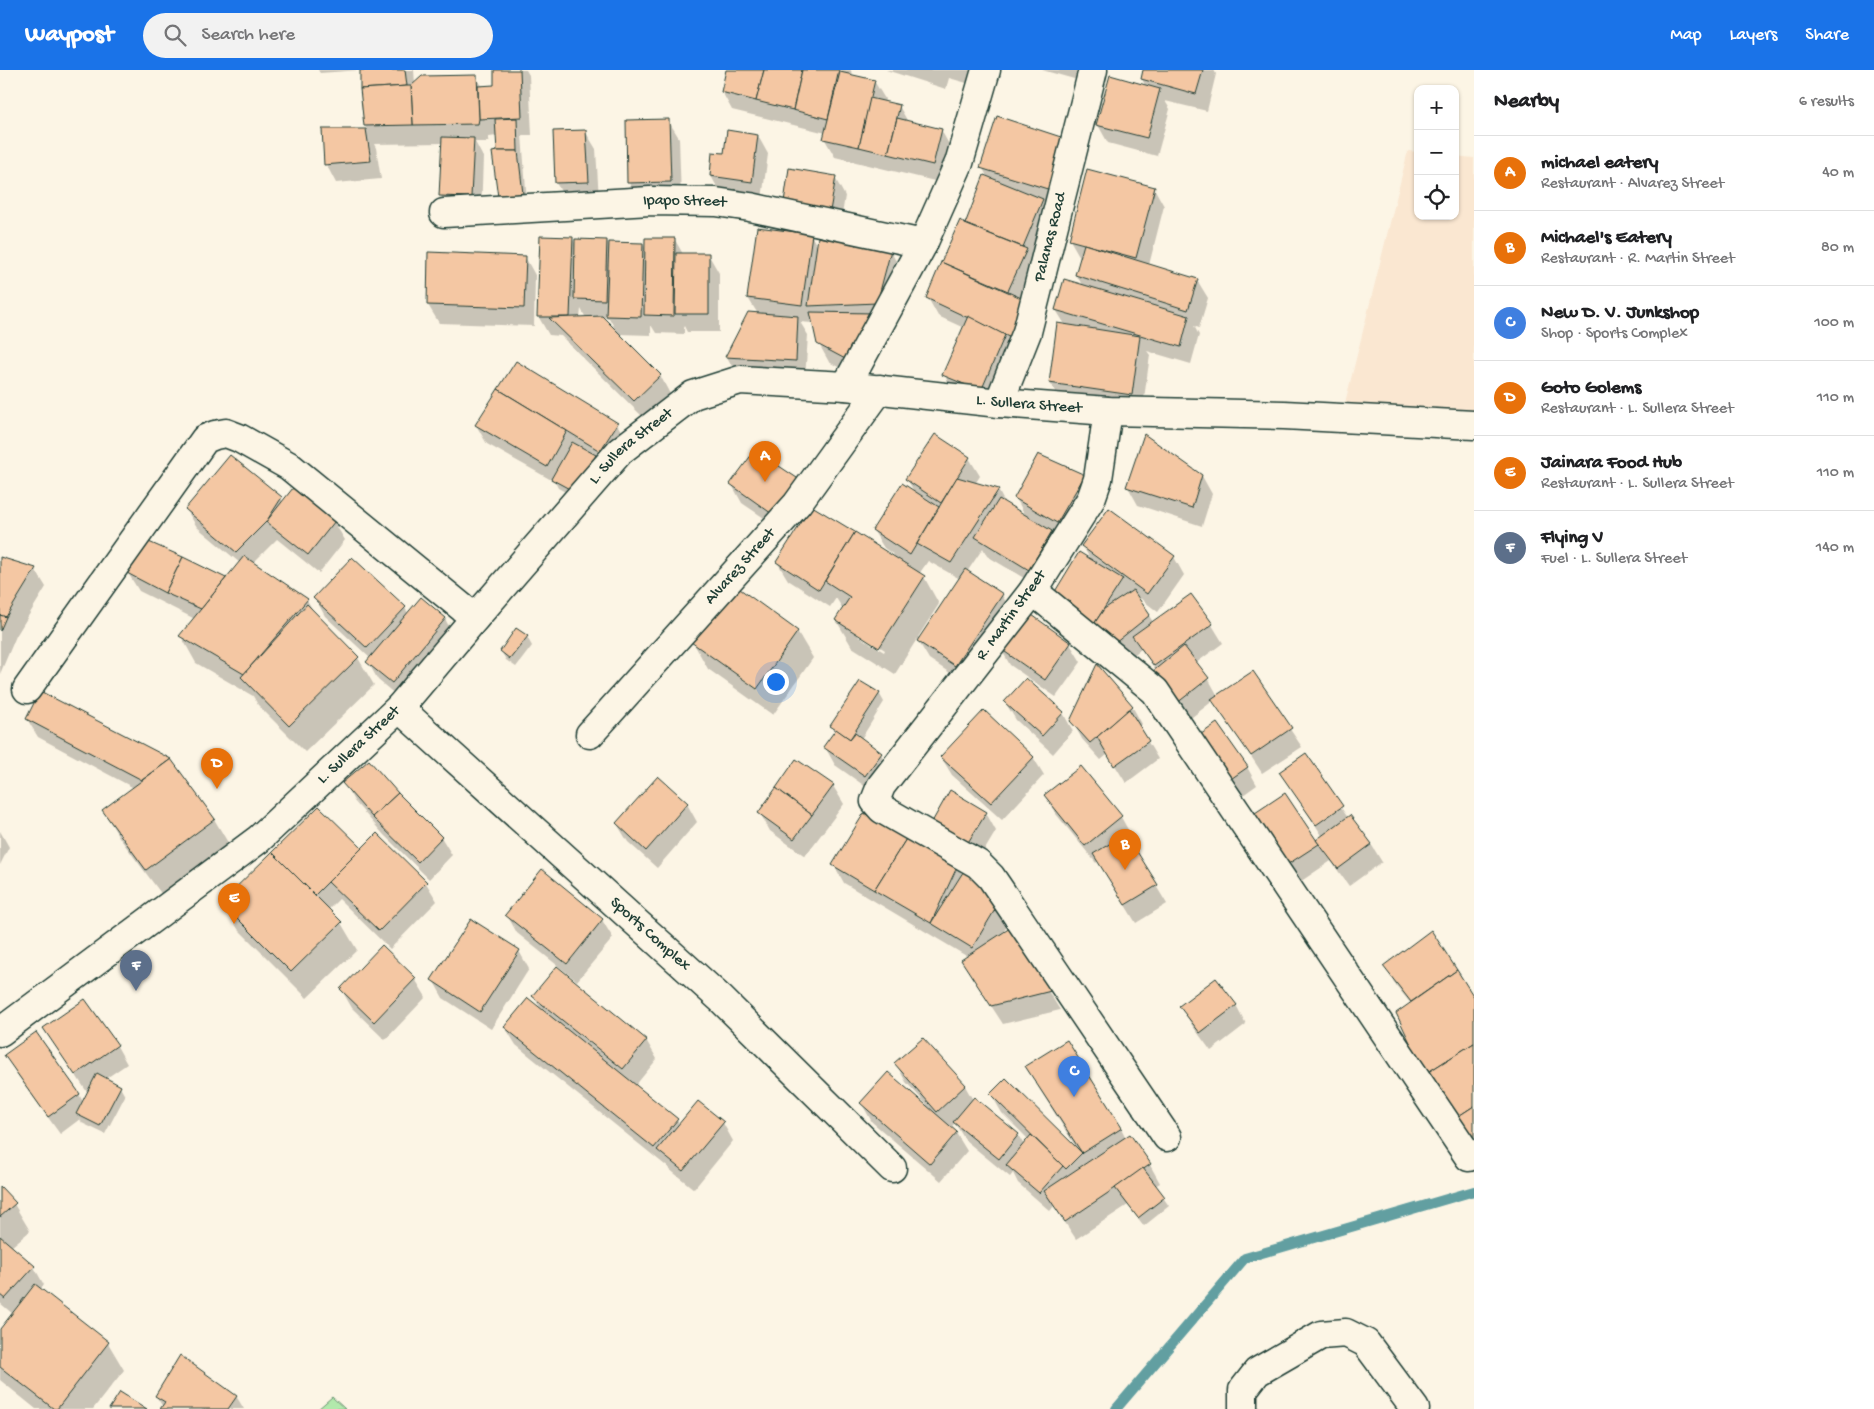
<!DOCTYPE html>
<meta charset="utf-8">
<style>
:root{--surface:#fff;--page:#f2f2f2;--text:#202124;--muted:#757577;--line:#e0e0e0;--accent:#1a73e8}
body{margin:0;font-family:"Gochi Hand",sans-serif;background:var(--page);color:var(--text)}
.controls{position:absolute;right:15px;top:15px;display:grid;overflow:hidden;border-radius:10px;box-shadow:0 1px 4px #0004}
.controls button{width:45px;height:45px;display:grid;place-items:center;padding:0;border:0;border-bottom:1px solid var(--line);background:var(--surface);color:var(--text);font:25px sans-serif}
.you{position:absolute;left:775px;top:611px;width:18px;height:18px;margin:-12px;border:4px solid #fff;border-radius:50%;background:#1a73e8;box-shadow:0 0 0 8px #1a73e833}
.badge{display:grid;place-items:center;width:32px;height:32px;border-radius:50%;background:var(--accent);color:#fff;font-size:16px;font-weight:700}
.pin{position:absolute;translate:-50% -41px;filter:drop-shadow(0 1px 2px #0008)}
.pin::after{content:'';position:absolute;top:26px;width:18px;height:15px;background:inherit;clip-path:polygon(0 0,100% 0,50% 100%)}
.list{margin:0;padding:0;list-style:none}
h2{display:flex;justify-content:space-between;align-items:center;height:65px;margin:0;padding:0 20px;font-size:21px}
h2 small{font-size:16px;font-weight:400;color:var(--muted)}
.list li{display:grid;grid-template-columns:32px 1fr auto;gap:15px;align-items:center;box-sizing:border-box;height:75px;padding:0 20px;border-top:1px solid var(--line)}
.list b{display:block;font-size:19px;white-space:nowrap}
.list p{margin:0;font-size:16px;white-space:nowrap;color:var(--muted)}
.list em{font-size:16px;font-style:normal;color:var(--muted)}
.icon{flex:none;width:28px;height:28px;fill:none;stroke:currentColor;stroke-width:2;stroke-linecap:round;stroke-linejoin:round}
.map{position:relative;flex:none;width:1474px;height:1339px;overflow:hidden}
header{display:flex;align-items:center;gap:30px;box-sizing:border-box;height:70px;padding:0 25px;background:var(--accent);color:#fff}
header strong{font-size:24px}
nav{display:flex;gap:28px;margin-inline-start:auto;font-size:18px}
.search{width:350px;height:45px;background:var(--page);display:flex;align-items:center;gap:12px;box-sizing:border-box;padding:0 18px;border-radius:28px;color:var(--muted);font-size:19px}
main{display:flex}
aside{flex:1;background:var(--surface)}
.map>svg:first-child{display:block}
.built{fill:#fae7d1}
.green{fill:#b2e9ac;stroke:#689370}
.shadow{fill:#0003;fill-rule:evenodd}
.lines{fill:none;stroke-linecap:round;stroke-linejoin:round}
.stream{stroke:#629fa1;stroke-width:10}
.building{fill:#f4c7a3;stroke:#1f3d34}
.minor-casing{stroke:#1f3d34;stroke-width:31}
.minor{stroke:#fcf5e5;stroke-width:28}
.labels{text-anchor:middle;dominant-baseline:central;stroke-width:4.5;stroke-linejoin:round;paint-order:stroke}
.street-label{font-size:16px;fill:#1f3d34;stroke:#fcf5e5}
</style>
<header>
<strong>Waypost</strong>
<div class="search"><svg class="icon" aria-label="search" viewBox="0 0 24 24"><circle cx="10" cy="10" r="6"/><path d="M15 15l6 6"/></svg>Search here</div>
<nav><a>Map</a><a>Layers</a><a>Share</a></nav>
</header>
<main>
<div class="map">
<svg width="1474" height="1339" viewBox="0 0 1474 1339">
<rect width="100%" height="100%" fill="#fcf5e5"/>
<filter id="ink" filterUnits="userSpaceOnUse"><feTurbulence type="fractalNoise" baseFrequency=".02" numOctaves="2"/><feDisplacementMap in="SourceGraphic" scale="10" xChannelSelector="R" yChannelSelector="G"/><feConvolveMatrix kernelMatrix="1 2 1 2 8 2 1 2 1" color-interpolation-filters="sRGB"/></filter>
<g filter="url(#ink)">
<polygon class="built" points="1408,81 1418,82 1418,146 1455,146 1455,86 1474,88 1474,346 1342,345"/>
<polygon class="green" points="332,1327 345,1339 318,1339"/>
<g class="shadow">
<polygon points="318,0 414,0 415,14 476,7 483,17 496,17 495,0 526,0 529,5 532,65 522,65 527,133 504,135 497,66 489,67 488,72 475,72 483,87 481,145 451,144 441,126 443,73 374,74 376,78 381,109 336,113 326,94 323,61 367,60 365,56 361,0 320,3"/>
<polygon points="727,0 851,0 852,6 874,11 885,29 884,33 899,36 908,52 941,60 951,78 943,113 835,87 824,68 826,63 732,40 722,22"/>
<polygon points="886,0 986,0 974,15 949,8 946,19"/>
<polygon points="1042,0 1089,0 1085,12"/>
<polygon points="1144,0 1214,0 1216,4 1207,41 1165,31 1170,39 1157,86 1108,73 1098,55 1146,17 1142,9"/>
<polygon points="998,48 1064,139 1043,132 1052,148 991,339 954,323 944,304 964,258 938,246 928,228 960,152 965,156 985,107 988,108 982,97"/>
<polygon points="668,50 679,68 681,130 639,131 629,113"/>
<polygon points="585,61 596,79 599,130 567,131 556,113"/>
<polygon points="758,66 768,84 762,129 721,124 711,106 714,84 726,85"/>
<polygon points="790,100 835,108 845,126 839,164"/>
<polygon points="1154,118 1164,136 1149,195 1197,210 1208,228 1199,258 1194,256 1199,265 1191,294 1147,281 1150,285 1142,343 1061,331 1050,313 1066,256 1056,240 1083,216 1076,205 1081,189 1070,170"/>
<polygon points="811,165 818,178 819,169 891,182 901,200 860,309 829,292 819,274 812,247 812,253 800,252 808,265 805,309 737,305 727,287 748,244 758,244 748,228"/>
<path d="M572,168L576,175L607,171L610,177L643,174L646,180L675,170L683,184H708L719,203V262H687L684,256V264L656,263L651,255V265L618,264L660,305L670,324L645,349L561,266L549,265L538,246ZM581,239L586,248H580ZM601,247L609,248L617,262Z"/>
<polygon points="525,187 535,205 534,256 439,253 428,235"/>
<polygon points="516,293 617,354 627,372 580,430 558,418 555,412 487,374 476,355"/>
<polygon points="755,381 786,463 742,433 732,415"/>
<path d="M969,388L980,406L975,414L998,420L1006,435L1026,447L1016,428L1084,406L1095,424L1068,471L1051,461L1062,480L1039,517L987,486L983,478L967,502L1002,525L1012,543L965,613L929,589L917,569L895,604L852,577L836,550L843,539L836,528L830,537L788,510L777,492L813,437L893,487L894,485L884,478L873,460L915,423L907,409ZM928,491L960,509L920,568L918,567L939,534L924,507L919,504ZM858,563L885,580L884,582L858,566Z"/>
<polygon points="1202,406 1212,424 1202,456 1138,435 1128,417"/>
<polygon points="281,428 283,432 334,452 345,470 319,503 277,469 253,493 307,530 315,544 358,588 374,615 305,682 258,635 253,626 196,593 181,566 195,549 139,521 128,503 225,509 226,510 240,493 197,457 186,439"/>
<polygon points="1083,476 1174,487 1184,505 1158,542 1136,525 1153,552 1191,525 1212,555 1223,573 1196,593 1208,608 1218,626 1252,603 1302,677 1262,703 1214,630 1183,654 1156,600 1141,579 1126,591 1063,546 1091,491"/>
<polygon points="0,488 35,499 46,517 16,566 0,604"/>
<polygon points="315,528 405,538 408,543 445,549 455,567 402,630 378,610 368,592 370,588 325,546"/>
<polygon points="1025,542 1070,574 1081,592 1056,627 1010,595 1000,577"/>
<polygon points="797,561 813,588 773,645 708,599 693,572"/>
<polygon points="527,567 532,576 516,597 506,590 501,581"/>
<polygon points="41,622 170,690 214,749 230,776 163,826 119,767 103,740 134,718 38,667 27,649"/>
<polygon points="879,623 884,632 861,669 881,684 891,702 876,724 835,695 825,677 835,662 832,656"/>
<polygon points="1005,632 1063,643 1073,661 1053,684 1016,650"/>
<polygon points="1132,636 1142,654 1139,657 1158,689 1126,713 1108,684 1101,690 1082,669 1072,651"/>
<polygon points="1306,685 1348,748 1371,774 1382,792 1349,816 1331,791 1294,816 1261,766 1316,772 1323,767 1281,702"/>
<polygon points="941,687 1033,687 1044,705 1002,750 952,705"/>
<polygon points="1206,688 1247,697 1257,715 1236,730"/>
<polygon points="344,713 397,724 441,767 452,785 429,809 384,765 354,731"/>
<polygon points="833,716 844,734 805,786 770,761 760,743"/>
<polygon points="1045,726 1121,747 1131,765 1127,768 1167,834 1136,853 1098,791 1096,793 1056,744"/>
<polygon points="687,734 697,752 657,798 628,772 617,754"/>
<polygon points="319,738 362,780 377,764 426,813 437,831 390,879 339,829 328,840 341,853 357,880 307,928 238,859 222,832"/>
<polygon points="986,743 996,761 978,791 944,770"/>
<polygon points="0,761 9,777 0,795"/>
<polygon points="905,770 957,796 963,806 966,801 1009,853 1001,866 1010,860 1060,940 1003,954 973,908 968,887 844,813 834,795"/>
<polygon points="507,845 602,850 613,868 577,911 517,863"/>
<polygon points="1430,862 1456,901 1474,929 1411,934 1395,914 1385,896"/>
<polygon points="382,877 415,909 426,927 385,970 352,938 341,919"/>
<polygon points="519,881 529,899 491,959 443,928 433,910"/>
<polygon points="534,927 646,970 657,989 635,1016 677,1050 680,1055 723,1053 733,1071 694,1119 669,1099 666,1094 665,1095 516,975 505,957 542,941"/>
<polygon points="1236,935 1246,954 1211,981 1192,955 1181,937"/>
<polygon points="45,958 117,976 127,994 105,1009 120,1017 125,1026 105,1064 82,1053 80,1049 60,1064 16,1003 6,985 79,1024 83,1032 90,1020 87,1022"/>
<polygon points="923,969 965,1016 973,1030 1018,1065 1024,1075 1029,1070 1002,1043 991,1024 1006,1010 1081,1085 1037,1015 1121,1058 1126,1068 1150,1095 1160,1113 1155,1116 1169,1136 1144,1156 1128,1135 1076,1169 1054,1136 1050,1141 1018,1113 1013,1103 1010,1107 965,1070 955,1053 950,1058 956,1063 967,1081 941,1111 872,1052 862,1034 927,1035 906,1012 896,994"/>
<polygon points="0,1118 14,1134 30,1161 11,1177 34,1197 44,1215 40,1220 108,1273 124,1300 93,1339 36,1339 0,1310 0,1261 13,1244 0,1233"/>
<polygon points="156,1326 236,1326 244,1339 162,1339 163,1337"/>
</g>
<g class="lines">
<polyline class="stream" points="1116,1339 1245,1188 1474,1121"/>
</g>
<g class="building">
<polygon points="360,0 405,0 407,16 360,19"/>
<polygon points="494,0 520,0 522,47 479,49 478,16 494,15"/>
<polygon points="726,0 764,0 756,31 721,22"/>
<polygon points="764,0 802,0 793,40 756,31"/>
<polygon points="802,0 839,0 828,49 793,40"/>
<polygon points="1143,0 1203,0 1196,24 1141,9"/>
<polygon points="840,2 875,10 859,77 823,69"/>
<polygon points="477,5 479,49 478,54 413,55 411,16 422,6"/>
<polygon points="1110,5 1160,19 1147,68 1096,55"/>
<polygon points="407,16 411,16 413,55 364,56 360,19"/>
<polygon points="870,28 900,35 888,84 859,77"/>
<polygon points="997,46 1070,70 1054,121 980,98"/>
<polygon points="517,48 518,81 497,81 495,49"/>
<polygon points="897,48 942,59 933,95 888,84"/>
<polygon points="669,49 671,112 627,113 626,50"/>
<polygon points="322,59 366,59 371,91 324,95"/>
<polygon points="586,60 589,112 555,113 553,61"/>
<polygon points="727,60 758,65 752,112 710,106 712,82 724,83"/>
<polygon points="442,67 474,68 471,127 439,126"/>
<polygon points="497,81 518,81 523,124 498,127 492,82"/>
<polygon points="789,98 836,106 829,147 783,139"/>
<polygon points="1087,99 1155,117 1136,188 1069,170"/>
<polygon points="984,105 1043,129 1023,177 965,154"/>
<polygon points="960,150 965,154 1027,179 1008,221 941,192"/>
<polygon points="757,157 812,164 802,235 747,228"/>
<polygon points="540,166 573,167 570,247 537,247"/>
<polygon points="818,167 891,180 877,233 808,236"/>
<polygon points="645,168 675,168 674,246 644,245"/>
<polygon points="575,169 607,170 605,230 574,229"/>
<polygon points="609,172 643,173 641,247 606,246"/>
<polygon points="1084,174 1198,209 1188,240 1075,205"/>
<polygon points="428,182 526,186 524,238 427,235"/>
<polygon points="676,183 709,183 709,244 675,244"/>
<polygon points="941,192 1028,231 1011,268 926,228"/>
<polygon points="1064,209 1189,246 1181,277 1055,240"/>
<polygon points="748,242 798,246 796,291 725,287"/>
<polygon points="810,242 874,243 849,291 817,274"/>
<polygon points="602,246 661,305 634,331 549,248"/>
<polygon points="968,246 1005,265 981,321 942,305"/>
<polygon points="1057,253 1140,266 1132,325 1049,313"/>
<polygon points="516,291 618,353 600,381 498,319"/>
<polygon points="498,319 567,361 547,397 475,355"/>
<polygon points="935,364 970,387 941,433 905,409"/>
<polygon points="1144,364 1202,405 1192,438 1126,417"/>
<polygon points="572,372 596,385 575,422 551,409"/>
<polygon points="755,380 800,410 775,446 730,414"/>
<polygon points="1038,384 1085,405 1057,453 1014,428"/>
<polygon points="230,385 282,427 266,452 236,482 185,439"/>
<polygon points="957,407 999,419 951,493 917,474"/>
<polygon points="902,413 939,437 910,485 872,460"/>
<polygon points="293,418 335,451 308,485 266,452"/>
<polygon points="999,429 1052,461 1029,500 975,467"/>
<polygon points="812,436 855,462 819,520 776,492"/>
<polygon points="1109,438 1175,486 1147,524 1081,476"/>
<polygon points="855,462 925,506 879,578 835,550 850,527 825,511"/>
<polygon points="142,469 183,487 165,523 127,503"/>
<polygon points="1079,482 1123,509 1094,554 1051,528"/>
<polygon points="244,486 308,529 244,604 179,566"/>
<polygon points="0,487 36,498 6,547 0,545"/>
<polygon points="183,487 226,508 201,539 165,523"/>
<polygon points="352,487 406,537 367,578 313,528"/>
<polygon points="965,499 1003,524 955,596 917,571"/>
<polygon points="733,514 798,561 757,619 691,572"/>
<polygon points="1133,520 1150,545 1115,573 1094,554 1104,539"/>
<polygon points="1191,524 1213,554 1154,596 1132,566"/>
<polygon points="421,527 446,548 392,613 366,592"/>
<polygon points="307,534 359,587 289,656 241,607"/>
<polygon points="1025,540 1071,573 1045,610 998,577"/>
<polygon points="0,545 6,547 0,561"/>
<polygon points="516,558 528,566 510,589 500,581"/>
<polygon points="1184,576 1209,608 1172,637 1147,606"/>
<polygon points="1097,594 1133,636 1090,673 1070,651"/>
<polygon points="1253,601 1292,658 1251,686 1211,629"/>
<polygon points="1026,608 1064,642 1042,666 1004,632"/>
<polygon points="860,611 880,623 850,669 830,656"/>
<polygon points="40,621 171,689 142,710 26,649"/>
<polygon points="1129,639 1149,671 1114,696 1097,667"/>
<polygon points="984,640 1034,687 991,733 940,687"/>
<polygon points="1217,653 1248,697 1225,713 1194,669"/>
<polygon points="836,659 850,669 855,663 882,683 865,706 823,677"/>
<polygon points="1306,683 1343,736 1316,755 1279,702"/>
<polygon points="171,689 215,749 146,800 102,740"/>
<polygon points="796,689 834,715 812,745 776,718"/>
<polygon points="369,690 398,723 372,747 342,713"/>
<polygon points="1081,696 1122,746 1085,776 1044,725"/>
<polygon points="658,706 688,733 646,781 616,753"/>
<polygon points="776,718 812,745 794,769 758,743"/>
<polygon points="950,720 987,742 967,774 932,752"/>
<polygon points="398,723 442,767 418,792 372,747"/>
<polygon points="1285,723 1319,774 1282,798 1249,747"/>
<polygon points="319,736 362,778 315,825 272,782"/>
<polygon points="864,743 906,769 874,820 832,795"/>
<polygon points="1350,745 1372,774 1338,799 1316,770"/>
<polygon points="377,763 427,812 379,861 328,812"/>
<polygon points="1126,764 1158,815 1125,835 1093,784"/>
<polygon points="906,769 958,795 931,853 874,820"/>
<polygon points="272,782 342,852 291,902 221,832"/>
<polygon points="542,799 603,849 567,894 505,845"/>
<polygon points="965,799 999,833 972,878 931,853"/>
<polygon points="471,849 520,880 480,942 431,910"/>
<polygon points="1010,858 1051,921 991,936 961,890"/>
<polygon points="1431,860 1457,900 1411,932 1383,896"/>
<polygon points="382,875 416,908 374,952 340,919"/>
<polygon points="557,896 647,970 623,999 532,926"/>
<polygon points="1457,900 1474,927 1474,973 1425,1004 1396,943"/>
<polygon points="1216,908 1237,935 1200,963 1179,936"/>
<polygon points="528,928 678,1049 654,1078 504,957"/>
<polygon points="85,929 118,975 75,1005 43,958"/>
<polygon points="36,962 80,1024 48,1047 4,985"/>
<polygon points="923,968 966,1015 937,1042 894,993"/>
<polygon points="1067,970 1122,1058 1082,1083 1025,996"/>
<polygon points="1474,973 1474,1036 1454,1049 1425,1004"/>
<polygon points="888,1002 957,1062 930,1094 860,1033"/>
<polygon points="97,1003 121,1016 100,1056 76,1044"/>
<polygon points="1006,1008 1082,1083 1066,1099 990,1024"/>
<polygon points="974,1027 1019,1064 999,1089 953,1052"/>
<polygon points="698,1031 724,1052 683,1101 657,1080"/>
<polygon points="1474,1036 1474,1079 1454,1049"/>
<polygon points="1130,1064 1151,1094 1065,1152 1044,1121"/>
<polygon points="1031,1065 1063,1096 1039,1123 1006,1095"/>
<polygon points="1143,1098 1165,1127 1138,1148 1115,1118"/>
<polygon points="0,1116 16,1133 0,1147"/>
<polygon points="0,1166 35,1196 5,1229 0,1225"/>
<polygon points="35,1214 109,1272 57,1339 54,1339 0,1297 0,1259"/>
<polygon points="180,1285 237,1326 228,1339 160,1339 165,1332 155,1326"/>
<polygon points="120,1322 147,1339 109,1339"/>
</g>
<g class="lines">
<g class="minor-casing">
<g id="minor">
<path id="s1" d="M444,143L650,131L716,132L750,137L923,174"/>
<polyline points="846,316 923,174 959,93 986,0"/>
<path id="s2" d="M999,333L1027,262L1093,0"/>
<polyline points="1108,341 1098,409 1091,429 1033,521 881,716 875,731 882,739 978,794 991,807 1167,1067"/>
<polyline points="1033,521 1155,621 1469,1087"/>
<polyline points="27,619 205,369 215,365 226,363 239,368 289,396 475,548"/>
<path id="s3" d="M399,638L721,929L892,1098"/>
<path id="s4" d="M590,664L797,434L880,319"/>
<path id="s5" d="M0,962L259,769L399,638L475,548L620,381L693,325L740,310L846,316L999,333L1108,341L1284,345L1474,355"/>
<polyline points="1243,1339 1243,1320 1257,1302 1321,1265 1346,1263 1366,1273 1415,1339"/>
</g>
</g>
<use href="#minor" class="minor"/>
</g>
</g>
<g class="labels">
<g class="street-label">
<text stroke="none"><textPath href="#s1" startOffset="241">Ipapo Street</textPath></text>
<text stroke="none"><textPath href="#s2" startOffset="174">Palanas Road</textPath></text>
<text stroke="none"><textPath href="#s5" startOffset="1285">L. Sullera Street</textPath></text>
<text stroke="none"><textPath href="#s5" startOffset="865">L. Sullera Street</textPath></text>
<text stroke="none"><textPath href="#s4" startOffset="225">Alvarez Street</textPath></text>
<text transform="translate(1012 546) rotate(-54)">R. Martin Street</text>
<text stroke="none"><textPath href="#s5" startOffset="460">L. Sullera Street</textPath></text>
<text stroke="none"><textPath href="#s3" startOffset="338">Sports Complex</textPath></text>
</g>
</g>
</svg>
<div class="controls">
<button>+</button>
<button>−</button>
<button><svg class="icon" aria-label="locate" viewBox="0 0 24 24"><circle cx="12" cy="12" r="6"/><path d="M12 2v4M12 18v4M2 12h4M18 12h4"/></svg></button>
</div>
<div class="you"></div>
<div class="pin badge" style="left:765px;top:412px;background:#e8710a">A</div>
<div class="pin badge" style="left:1125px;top:800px;background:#e8710a">B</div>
<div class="pin badge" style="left:1074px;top:1027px;background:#3f7fe0">C</div>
<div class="pin badge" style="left:217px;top:719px;background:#e8710a">D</div>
<div class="pin badge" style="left:234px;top:854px;background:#e8710a">E</div>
<div class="pin badge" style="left:136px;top:921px;background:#5c6f8a">F</div>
</div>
<aside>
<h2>Nearby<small>6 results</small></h2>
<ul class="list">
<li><span class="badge" style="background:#e8710a">A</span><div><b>michael eatery</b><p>Restaurant · Alvarez Street</p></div><em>40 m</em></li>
<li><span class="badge" style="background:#e8710a">B</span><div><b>Michael's Eatery</b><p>Restaurant · R. Martin Street</p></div><em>80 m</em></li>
<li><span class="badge" style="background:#3f7fe0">C</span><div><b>New D. V. Junkshop</b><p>Shop · Sports Complex</p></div><em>100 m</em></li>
<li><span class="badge" style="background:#e8710a">D</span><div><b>Goto Golems</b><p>Restaurant · L. Sullera Street</p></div><em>110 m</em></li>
<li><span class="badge" style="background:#e8710a">E</span><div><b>Jainara Food Hub</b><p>Restaurant · L. Sullera Street</p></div><em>110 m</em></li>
<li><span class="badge" style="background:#5c6f8a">F</span><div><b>Flying V</b><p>Fuel · L. Sullera Street</p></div><em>140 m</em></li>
</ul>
</aside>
</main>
